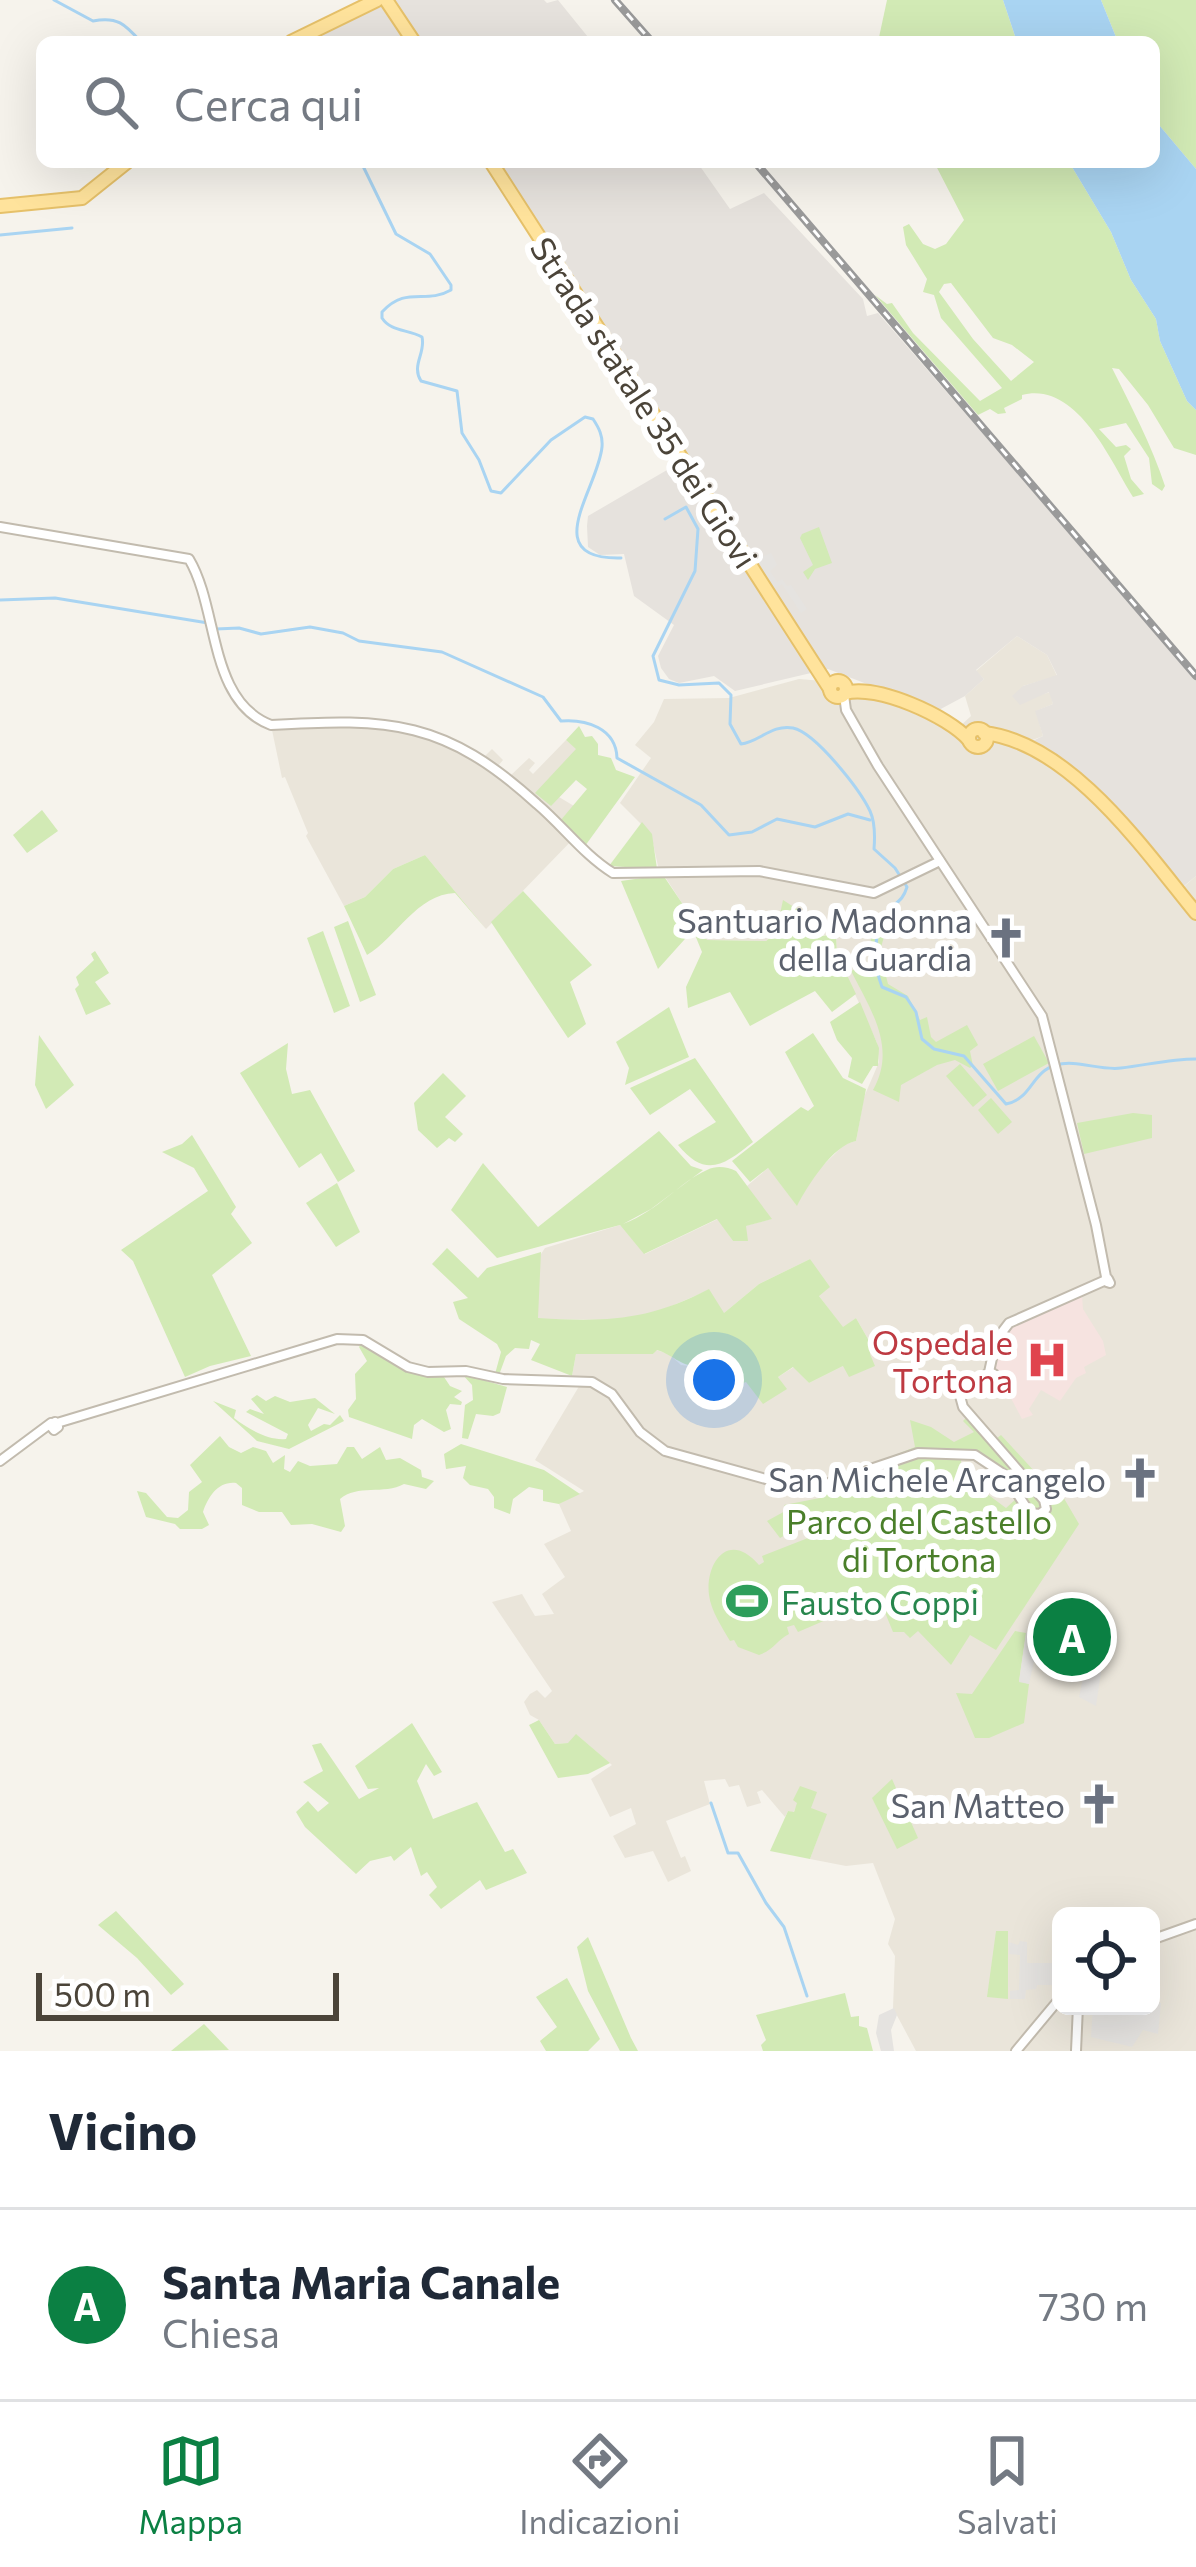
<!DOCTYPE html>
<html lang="it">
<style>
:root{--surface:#fff;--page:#f6f6f7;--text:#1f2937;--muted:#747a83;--line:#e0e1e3;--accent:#0b8043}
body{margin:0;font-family:Commissioner,sans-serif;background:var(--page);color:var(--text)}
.controls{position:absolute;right:36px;bottom:36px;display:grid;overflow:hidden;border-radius:18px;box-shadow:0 12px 48px #0002}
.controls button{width:108px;height:108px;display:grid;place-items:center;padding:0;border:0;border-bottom:3px solid var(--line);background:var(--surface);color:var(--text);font:60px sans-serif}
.scale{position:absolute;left:36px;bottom:30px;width:303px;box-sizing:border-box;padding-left:12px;border:6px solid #4b4439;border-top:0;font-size:33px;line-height:42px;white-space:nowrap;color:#4b4439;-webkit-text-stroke:9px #fff;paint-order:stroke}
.you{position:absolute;left:714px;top:1380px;width:42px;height:42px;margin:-30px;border:9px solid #fff;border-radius:50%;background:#1a73e8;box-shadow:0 0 0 18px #1a73e833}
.badge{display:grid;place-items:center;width:78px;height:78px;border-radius:50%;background:var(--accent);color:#fff;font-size:39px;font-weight:700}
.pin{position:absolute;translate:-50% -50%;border:6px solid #fff;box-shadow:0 3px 12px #0006}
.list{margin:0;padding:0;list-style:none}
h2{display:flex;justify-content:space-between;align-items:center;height:156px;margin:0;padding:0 48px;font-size:51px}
h2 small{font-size:39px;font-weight:400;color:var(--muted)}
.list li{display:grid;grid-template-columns:78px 1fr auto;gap:36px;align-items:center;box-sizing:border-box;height:192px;padding:0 48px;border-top:3px solid var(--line)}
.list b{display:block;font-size:45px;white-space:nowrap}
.list p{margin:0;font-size:39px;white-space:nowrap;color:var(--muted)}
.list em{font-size:39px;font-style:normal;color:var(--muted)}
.icon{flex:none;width:66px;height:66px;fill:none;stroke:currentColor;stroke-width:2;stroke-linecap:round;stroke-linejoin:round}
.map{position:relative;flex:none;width:1196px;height:2051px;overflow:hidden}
.search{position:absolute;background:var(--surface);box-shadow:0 12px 48px #0002;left:36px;right:36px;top:36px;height:132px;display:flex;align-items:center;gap:30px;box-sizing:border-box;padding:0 42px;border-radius:18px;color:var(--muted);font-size:45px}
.sheet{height:348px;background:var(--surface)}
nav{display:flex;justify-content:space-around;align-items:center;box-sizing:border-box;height:168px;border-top:3px solid var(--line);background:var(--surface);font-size:33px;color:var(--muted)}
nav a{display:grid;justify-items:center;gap:6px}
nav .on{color:var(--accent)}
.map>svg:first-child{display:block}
.residential{fill:#eae5da;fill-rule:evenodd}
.industrial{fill:#e6e2dd}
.medical{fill:#f6e3e0}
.green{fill:#d2eab5;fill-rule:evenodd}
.parking{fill:#e5e3e0}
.water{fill:#a9d4f2}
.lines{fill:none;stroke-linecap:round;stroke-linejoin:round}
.stream{stroke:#a9d4f2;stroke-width:3}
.minor-casing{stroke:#c2bbae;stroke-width:12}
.major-casing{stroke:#e6c16a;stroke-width:16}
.minor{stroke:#fff;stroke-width:8}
.major{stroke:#ffe39c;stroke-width:12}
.rail-casing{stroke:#9a9a9a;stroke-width:8}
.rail{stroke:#fff;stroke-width:3;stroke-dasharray:9;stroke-linecap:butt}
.labels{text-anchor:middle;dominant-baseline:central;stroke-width:12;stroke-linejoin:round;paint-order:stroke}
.street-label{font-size:33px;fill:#4b4439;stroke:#fff}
.worship-label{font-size:33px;fill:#5b616d;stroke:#fff;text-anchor:end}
.health-label{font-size:33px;fill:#be3a42;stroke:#fff;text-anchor:end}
.park-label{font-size:33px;fill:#4a7f2a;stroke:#fff}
.leisure-label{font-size:33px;fill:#27864d;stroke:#fff;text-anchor:start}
</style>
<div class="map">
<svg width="1196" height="2051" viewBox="0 0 1196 2051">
<rect width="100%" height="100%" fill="#f6f3ec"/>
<g class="residential">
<path d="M1017,636L1047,655L1057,676L1023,686L1028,699L1050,692L1053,704L1036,711L1043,736L1030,741L1064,770L1179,891L1196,876V2051H916L893,2008L895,1956L888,1944L895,1919L873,1863L846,1866L810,1859L826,1815L798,1803L793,1813L788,1811L785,1817L762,1790L757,1792L761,1803L747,1807L739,1785L729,1787L725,1779L704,1781L710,1804L666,1821L681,1858L685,1856L691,1871L668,1882L653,1851L625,1858L613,1836L636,1824L631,1808L610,1817L591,1779L612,1765L577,1735L569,1743L555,1744L539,1720L530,1715L524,1702L530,1694L537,1690L545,1698L552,1691L492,1602L522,1594L535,1616L554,1614L542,1594L565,1577L544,1544L571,1531L559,1504L584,1491L535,1460L584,1378L572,1376L576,1354H653L656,1350L669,1354L681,1365L698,1367L714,1375L729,1390L746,1382L786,1389L778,1377L794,1367L809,1383L869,1353L872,1346L856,1318L843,1328L819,1296L810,1259L759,1284L723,1314L709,1290L655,1313L627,1320L537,1319L539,1257L545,1248L620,1225L645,1254L718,1219L733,1241L745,1226L771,1219L747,1186L768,1168L797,1205L813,1175L845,1144L856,1141L864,1097L879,1062L877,1043L837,954L836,934L810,936L790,926L806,916L780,915L772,925L771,937L766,941L706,940L658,866L651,834L620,803L651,758L635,745L654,722L664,699L729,698L799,679L823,681L835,701L858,692L957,729L971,716L965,696L984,679L976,671ZM1061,1916H1151V2006H1061Z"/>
<polygon points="371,724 422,733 479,762 492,749 503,760 498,766 510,776 529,758 535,763 529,770 533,774 566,740 577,749 550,806 559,797 574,806 560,821 576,836 486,929 425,855 393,869 365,897 344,906 306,836 308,833 285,777 282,778 272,730"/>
</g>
<g class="industrial">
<polygon points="384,0 544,0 547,3 558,0 592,42 299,42"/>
<polygon points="494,162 697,162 730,209 764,193 863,299 867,316 878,313 1196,679 1196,876 1178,891 1108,808 1022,746 1043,736 1035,711 1053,704 1049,692 1020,705 1012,696 1023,686 1057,675 1047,655 1017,636 976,670 984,679 965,696 937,711 828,669 735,691 714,676 679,683 669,679 661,668 658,656 674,625 634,596 624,554 600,555 588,547 587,526 588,516 679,463"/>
</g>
<polygon class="medical" points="1082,1296 1083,1309 1103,1341 1106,1355 1084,1367 1086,1373 1076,1378 1060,1401 1041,1390 1029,1409 1033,1415 1022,1419 995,1368 1004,1331"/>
<g class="green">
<polygon points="887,0 1003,0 1017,42 878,42"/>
<polygon points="1101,0 1196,0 1196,169 1154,119 1154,42 1118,42"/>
<path d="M934,162H1069L1111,232L1131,280L1156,319L1160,341L1187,401L1196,410V455L1174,448L1148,405L1119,369L1112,368C1131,406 1152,446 1165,486L1162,491L1152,484L1149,458L1126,423L1099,429L1116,447L1126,445L1131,449L1124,456L1131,479L1144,494L1133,497C1110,460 1077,381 1022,395V399L1004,408L1006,413L998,414L990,409L978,415L875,295L887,304L892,303L913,333L980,401L1002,388L941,318L934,295L923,292L927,279L906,245L903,227L909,224L923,244L935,249L946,244L964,220ZM951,283L993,338L1012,345L1034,362L1011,381L973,339L939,292L944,284Z"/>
<polygon points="819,527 832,563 815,569 808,580 803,572 813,565 800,538 802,534"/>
<polygon points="579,726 585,737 592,736 598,744 598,755 611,758 616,770 635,777 585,846 560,821 587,789 576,780 551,806 535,793 576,749 566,740"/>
<polygon points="42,810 58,831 27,853 13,835"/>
<polygon points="642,822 652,834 657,869 609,866"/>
<path d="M425,855L486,929L455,893C417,894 396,938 367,955L344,906L365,897L393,869Z"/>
<path d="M663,875L707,940L766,941L771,937L775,911L780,914L783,900L808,916L791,925C805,938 819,937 836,934L837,954L856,994L832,1012L815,991L750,1026L730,992L688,1008L686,987L702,952L693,930L658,969L621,881Z"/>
<polygon points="523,891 592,965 570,982 586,1024 568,1038 491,922"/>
<path d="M879,920L886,930L879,954L887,962L884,968L888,984L908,996L920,1020L927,1017L931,1037L936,1042L967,1025L978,1045L970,1051L973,1066L970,1068L955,1060L937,1065L901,1085L899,1102L873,1090C897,1048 871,1010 851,971L870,962L871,935L867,930Z"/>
<polygon points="348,921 376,995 360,1002 334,927"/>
<polygon points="323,931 350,1006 334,1013 307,938"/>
<polygon points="95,951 109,973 95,982 111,1004 86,1015 75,989 79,985 76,977 94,960 91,954"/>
<polygon points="860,1002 879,1048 878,1066 873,1066 862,1084 848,1077 852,1058 837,1040 830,1022"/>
<polygon points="669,1007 689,1057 625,1085 629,1068 616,1042"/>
<path d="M813,1033L843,1078L866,1089L856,1141C833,1145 808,1185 797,1206L768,1168L750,1182L732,1161L801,1107L808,1111L814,1106L785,1052Z"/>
<polygon points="39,1035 74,1085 46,1109 35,1085"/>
<polygon points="1034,1036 1049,1063 998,1091 983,1064"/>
<polygon points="288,1043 286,1069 292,1094 310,1090 355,1171 338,1182 321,1153 299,1168 240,1073"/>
<path d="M695,1058L753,1142C724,1165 706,1179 678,1145L716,1122L690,1089L650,1115L630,1088Z"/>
<polygon points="960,1064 987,1095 973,1107 946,1076"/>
<polygon points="443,1073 466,1096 445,1117 463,1134 455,1142 449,1138 437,1148 418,1130 414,1103"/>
<polygon points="991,1098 1012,1122 998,1134 978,1110"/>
<polygon points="1133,1113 1152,1115 1152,1138 1084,1154 1077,1123"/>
<path d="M659,1131L691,1166L703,1170L651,1209L623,1224C660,1210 679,1182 707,1170C717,1165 727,1167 736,1171L772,1219L746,1226L748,1241H733L717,1219L644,1254L620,1225L497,1258L451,1210L483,1163L538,1227Z"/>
<polygon points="192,1135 236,1207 231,1214 252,1243 212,1275 251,1356 210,1366 185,1377 133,1261 121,1250 208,1191 194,1168 162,1152 182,1144"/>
<polygon points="337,1183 360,1232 336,1247 306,1203"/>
<path d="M447,1248L478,1278L487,1268L541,1252L538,1318C605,1322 648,1321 709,1289L724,1313L759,1284L810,1259L830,1287L819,1296L843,1327L856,1318L872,1346L870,1354L875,1366L849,1377L843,1366L809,1383L793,1367L778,1377L787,1389L763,1404L746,1382L729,1390L721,1389L714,1376L706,1375L698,1367C679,1365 673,1355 657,1350L653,1354H576L572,1376L531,1360L540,1344L531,1340L529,1349L515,1348L506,1356L499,1375L495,1374L501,1352L497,1344L459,1319L453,1302L468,1298L432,1264Z"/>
<polygon points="361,1344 406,1370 444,1377 450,1386 462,1391 454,1397 462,1402 461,1405 450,1404 446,1410 451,1429 444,1432 422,1419 414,1425 412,1439 349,1417 348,1410 356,1399 355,1374 367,1361 359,1347"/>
<polygon points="462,1374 507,1387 500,1413 493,1416 476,1414 468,1439 462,1438 465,1405 473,1400 472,1385"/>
<path d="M257,1395L266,1401L275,1396L290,1402L315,1398L335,1414L318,1408L308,1425L311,1431L324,1424L330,1425L340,1415L344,1421L289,1449L257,1441L213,1401L236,1410L234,1418C248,1429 269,1441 286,1439L288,1434L246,1412L250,1409L264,1414L251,1399Z"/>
<path d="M967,1417L1041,1500L1042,1509L1032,1512C1023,1499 1015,1483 1004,1472C958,1427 890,1459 839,1477L915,1447L910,1420L931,1427L954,1442L974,1432L963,1421Z"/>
<path d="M1001,1435L1036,1473L1055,1483L1079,1524L996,1650L970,1635L951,1665L918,1631L910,1638L904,1632H893L884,1610L869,1615L863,1604L798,1632L794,1625L787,1627L789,1634C777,1640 774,1650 759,1655L738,1647L734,1640L730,1641C722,1627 711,1611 709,1595C705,1564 728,1529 759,1565L764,1562L762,1556L808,1538L800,1527L780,1538L767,1521L787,1510L784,1505L825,1497L824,1489L912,1456H962L959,1473L1006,1508L1017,1498L1024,1509L1042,1516L1046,1498L997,1438Z"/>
<path d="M220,1436L229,1447L241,1453L253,1447L266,1451L273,1463L285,1455L284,1469L290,1472L298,1461L310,1466L337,1464L347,1447H354L362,1459L380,1447L386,1460L400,1458L421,1470L422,1477L434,1481L426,1489L404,1484C384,1495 357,1484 340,1499L345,1526L341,1532L312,1524L291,1525L282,1512H259L242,1505V1488L236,1483C218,1481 208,1497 203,1512L209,1525L202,1529H180L175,1524L146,1517L137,1491L146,1493L167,1517L178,1518L188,1510L189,1492L202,1482L190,1465Z"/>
<polygon points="461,1444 544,1470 580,1494 559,1504 543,1501 543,1490 529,1487 513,1499 510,1514 494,1508 494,1497 488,1489 470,1485 463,1478 466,1466 446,1469 444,1454"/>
<polygon points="1015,1631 1026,1633 1019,1681 1029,1684 1024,1723 989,1738 975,1738 956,1693 972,1694"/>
<polygon points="539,1720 555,1744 568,1743 576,1734 610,1763 588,1774 558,1778 529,1725"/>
<polygon points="412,1723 442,1772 434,1776 426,1764 417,1781 433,1819 477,1802 505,1852 513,1849 527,1873 486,1890 480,1880 441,1909 429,1895 437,1887 427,1872 421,1876 411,1847 394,1861 391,1856 370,1861 356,1874 305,1827 296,1812 308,1801 318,1812 329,1803 303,1782 323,1771 312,1745 321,1743 359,1799 379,1788 368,1789 355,1766"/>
<polygon points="892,1779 918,1838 897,1849 872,1798"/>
<polygon points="800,1786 817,1792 811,1808 827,1814 810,1859 770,1851 788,1811 794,1812 797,1803 793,1800"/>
<polygon points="116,1911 184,1984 171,1995 137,1958 98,1925"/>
<polygon points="996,1931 1008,1931 1008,1999 987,1997"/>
<polygon points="588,1937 631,2038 638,2051 620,2051 588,1991 577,1947"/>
<polygon points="567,1978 600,2039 588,2051 546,2051 540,2041 557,2027 536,1997"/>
<polygon points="845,1993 851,2017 859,2016 859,2026 867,2028 873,2051 763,2051 761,2045 766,2040 756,2015"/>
<polygon points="204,2024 229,2050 171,2051"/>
</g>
<g class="parking">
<polygon points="771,553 777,565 770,571 777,582 782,579 787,586 791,585 807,609 801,613 782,584 772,590 753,561"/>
<polygon points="1026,1633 1040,1635 1029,1684 1019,1682"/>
<polygon points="1075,1664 1101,1672 1096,1706 1079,1697 1083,1679 1071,1675"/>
<polygon points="1020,1941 1027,1942 1027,1963 1053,1963 1052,1985 1037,1985 1036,1989 1026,1990 1025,1999 1010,1999 1010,1991 1019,1990 1020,1955 1009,1954 1009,1942 1018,1945"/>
<polygon points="1151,2000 1161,2003 1158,2034 1143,2030 1132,2047 1091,2037 1093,2006 1135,2013 1137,2006 1151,2006"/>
<polygon points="894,2008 897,2015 891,2030 894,2051 881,2051 876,2033 879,2015"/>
</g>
<g class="water">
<polygon points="1003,0 1101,0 1118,42 1017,42"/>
<polygon points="1154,119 1196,169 1196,410 1187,401 1160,341 1156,319 1131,280 1111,232 1069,162 1154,162"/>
</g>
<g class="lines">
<g class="stream">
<path d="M54,0L93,21C117,16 125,24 141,42"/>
<path d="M361,162L396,234L430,254L451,285V290C425,305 407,285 382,312V318C391,332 408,329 422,337C426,353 411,365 421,381L457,391L462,433L479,460L491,491L501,493L551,440L585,417L593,419C599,428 603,436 602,447C598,489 537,560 621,558"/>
<polyline points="0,235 72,228"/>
<path d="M665,519L686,507L698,529L695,571L653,656L659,680L679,685L719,683L731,695L730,724L741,744C759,742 772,724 793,728C816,733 860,790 870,811C875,822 875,837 874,849L895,868L907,887C903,900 898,901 889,910C872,929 873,964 882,987L906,997L916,1012L922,1039L934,1049L964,1056L1006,1104C1032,1099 1031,1072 1056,1065C1076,1059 1100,1071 1121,1068C1147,1065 1170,1059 1196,1059"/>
<polyline points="0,600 55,598 208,623"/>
<path d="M216,629L239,628L261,634L310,627L343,633L359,641L442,652L543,697L561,721C586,719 616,728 617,758L701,805L729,835L752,832L777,819L815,827L848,814L870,820"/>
<polyline points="711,1803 728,1853 738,1853 766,1903 784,1927 807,1996"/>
</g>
<g class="minor-casing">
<g id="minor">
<path d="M0,527L189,559C219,609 208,701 271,725C390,718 445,720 537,804C563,826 584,855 613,873L759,871L874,893L940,861"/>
<polyline points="844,695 846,710 878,766 1042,1016 1096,1225 1107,1282 1110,1283 1108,1279"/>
<polyline points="989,1372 996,1340 1009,1323 1106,1280"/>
<polygon points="990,1372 994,1374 992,1379 987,1376"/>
<polyline points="960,1396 961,1390 987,1374"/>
<polygon points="55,1422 58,1427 54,1430 50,1425"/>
<polyline points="57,1423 337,1339 363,1340 408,1367 428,1372 466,1371 503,1379 592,1382 612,1394 640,1432 665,1451 791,1486 817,1487 918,1453 975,1455 1005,1475 1030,1513 1040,1514 1046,1509 1044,1500 963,1407 960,1396"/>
<polyline points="0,1461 51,1423"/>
<polyline points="1151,1940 1196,1924"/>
<polyline points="1016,2051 1061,1997"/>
<polyline points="1076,2051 1078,2006"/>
</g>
</g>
<g class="major-casing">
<g id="major">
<polyline points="386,0 414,42"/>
<polyline points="291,42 377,0"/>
<polyline points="491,162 830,689"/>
<polyline points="0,206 82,198 127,162"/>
<circle cx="838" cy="689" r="8"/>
<path d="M845,693C877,684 948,716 969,740"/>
<circle cx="978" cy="738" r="9"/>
<path d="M984,733C1071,743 1145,851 1196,913"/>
</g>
</g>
<use href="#minor" class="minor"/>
<use href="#major" class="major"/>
<g class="rail-casing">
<g id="rail">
<polyline points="615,0 652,42"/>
<polyline points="755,162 1196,676"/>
</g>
</g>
<use href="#rail" class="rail"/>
</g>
<defs>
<g id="church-bare" transform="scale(3.24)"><path d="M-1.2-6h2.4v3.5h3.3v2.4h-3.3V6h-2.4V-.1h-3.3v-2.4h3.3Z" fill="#6b7280" stroke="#fff" stroke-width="2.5" paint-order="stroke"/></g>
<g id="hospital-bare" transform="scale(3.24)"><path d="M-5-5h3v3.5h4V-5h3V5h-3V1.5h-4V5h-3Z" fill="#e0444e" stroke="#fff" stroke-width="2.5" paint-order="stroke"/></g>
<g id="stadium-bare" transform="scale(3.24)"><path d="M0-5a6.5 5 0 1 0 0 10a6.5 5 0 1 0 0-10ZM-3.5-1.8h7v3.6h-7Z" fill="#2e9e5b" stroke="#fff" stroke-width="2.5" paint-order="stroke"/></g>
</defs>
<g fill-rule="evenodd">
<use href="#church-bare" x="1006" y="938"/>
<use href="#hospital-bare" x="1047" y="1360"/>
<use href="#church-bare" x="1140" y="1478"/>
<use href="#stadium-bare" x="747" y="1601"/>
<use href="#church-bare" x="1099" y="1804"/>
</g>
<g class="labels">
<g class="street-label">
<text transform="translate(645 402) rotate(57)">Strada statale 35 dei Giovi</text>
</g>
<g class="worship-label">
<text x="972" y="919">Santuario Madonna<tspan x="972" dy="38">della Guardia</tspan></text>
<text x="1106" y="1478">San Michele Arcangelo</text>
<text x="1065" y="1804">San Matteo</text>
</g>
<g class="health-label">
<text x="1013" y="1341">Ospedale<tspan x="1013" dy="38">Tortona</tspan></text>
</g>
<g class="park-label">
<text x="919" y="1520">Parco del Castello<tspan x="919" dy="38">di Tortona</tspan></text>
</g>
<g class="leisure-label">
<text x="781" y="1601">Fausto Coppi</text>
</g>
</g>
</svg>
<div class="controls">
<button><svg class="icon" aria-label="locate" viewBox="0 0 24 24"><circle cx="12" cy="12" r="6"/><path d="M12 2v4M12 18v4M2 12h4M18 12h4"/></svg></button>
</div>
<div class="scale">500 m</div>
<div class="you"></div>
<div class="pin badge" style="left:1072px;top:1637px">A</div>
<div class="search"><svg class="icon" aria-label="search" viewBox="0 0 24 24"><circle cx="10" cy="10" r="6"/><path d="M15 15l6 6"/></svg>Cerca qui</div>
</div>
<section class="sheet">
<h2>Vicino<small></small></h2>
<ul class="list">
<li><span class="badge">A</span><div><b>Santa Maria Canale</b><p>Chiesa</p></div><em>730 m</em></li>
</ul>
</section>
<nav>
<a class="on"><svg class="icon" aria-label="map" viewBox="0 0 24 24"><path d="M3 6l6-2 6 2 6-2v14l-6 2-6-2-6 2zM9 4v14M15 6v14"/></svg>Mappa</a>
<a><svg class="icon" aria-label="directions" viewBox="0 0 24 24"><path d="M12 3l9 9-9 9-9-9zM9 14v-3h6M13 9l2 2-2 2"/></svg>Indicazioni</a>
<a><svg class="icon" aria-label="saved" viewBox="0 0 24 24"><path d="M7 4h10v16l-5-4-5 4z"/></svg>Salvati</a>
</nav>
